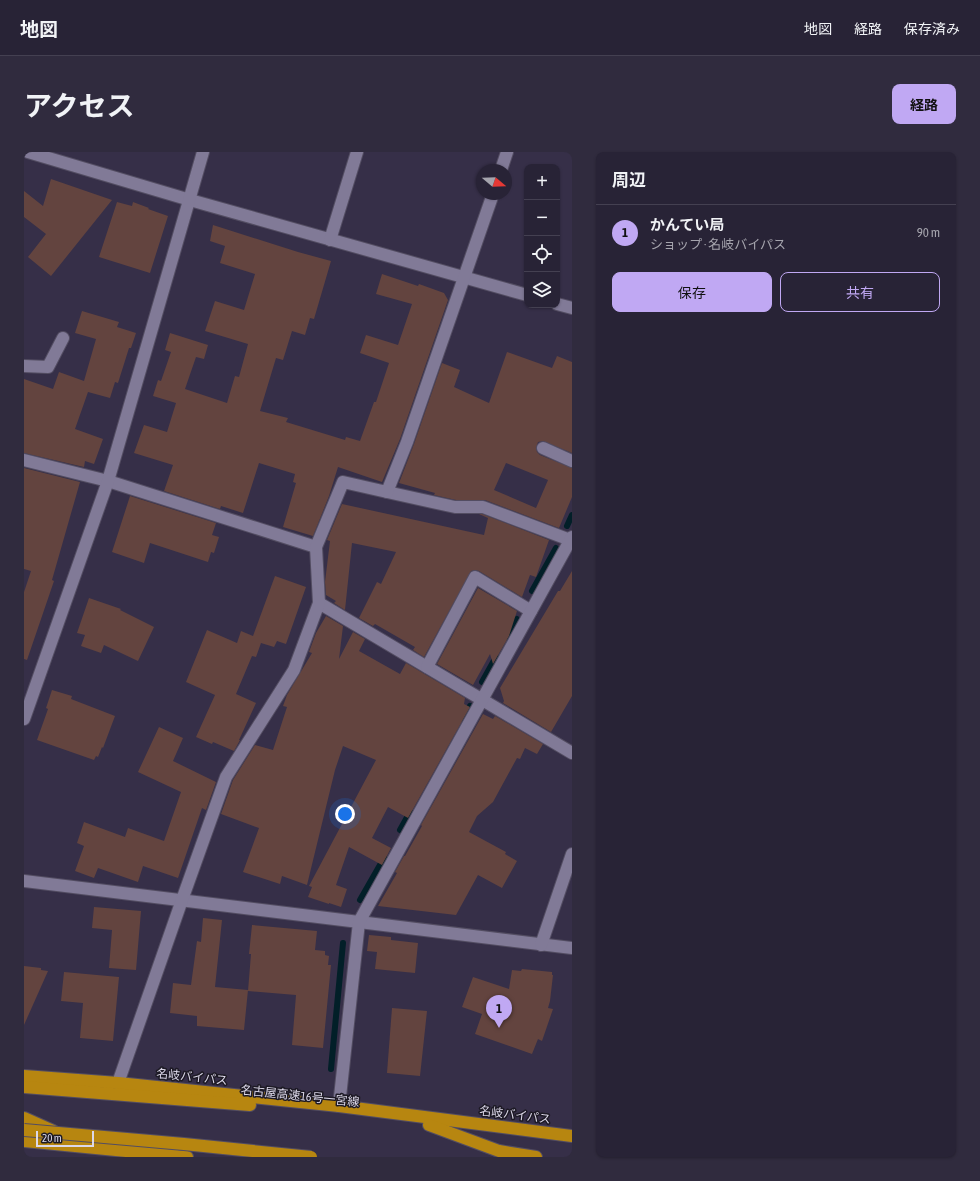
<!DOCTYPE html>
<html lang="ja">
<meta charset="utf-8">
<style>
:root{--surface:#282336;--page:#302b3e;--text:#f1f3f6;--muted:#a5a4ad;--line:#444051;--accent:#c0a8f3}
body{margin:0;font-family:"Asap Condensed","Noto Sans JP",sans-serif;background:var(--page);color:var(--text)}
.controls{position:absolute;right:12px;top:12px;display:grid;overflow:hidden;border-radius:8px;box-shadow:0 1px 3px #0004}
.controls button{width:36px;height:36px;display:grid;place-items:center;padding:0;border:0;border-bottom:1px solid var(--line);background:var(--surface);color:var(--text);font:20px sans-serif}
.compass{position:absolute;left:452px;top:12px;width:36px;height:36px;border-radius:50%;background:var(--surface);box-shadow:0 1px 3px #0004;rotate:109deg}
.scale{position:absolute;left:12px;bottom:10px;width:58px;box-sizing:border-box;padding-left:4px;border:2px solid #dcd8e9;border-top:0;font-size:11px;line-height:14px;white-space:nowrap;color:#dcd8e9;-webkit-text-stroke:3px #1d1a25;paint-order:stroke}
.you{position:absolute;left:321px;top:662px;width:14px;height:14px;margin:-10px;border:3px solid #fff;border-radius:50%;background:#1a73e8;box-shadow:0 0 0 6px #1a73e833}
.badge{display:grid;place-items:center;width:26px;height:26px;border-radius:50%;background:var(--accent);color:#111;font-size:13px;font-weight:700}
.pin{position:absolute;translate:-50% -33px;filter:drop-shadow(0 1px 2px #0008)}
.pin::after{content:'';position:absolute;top:21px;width:14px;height:12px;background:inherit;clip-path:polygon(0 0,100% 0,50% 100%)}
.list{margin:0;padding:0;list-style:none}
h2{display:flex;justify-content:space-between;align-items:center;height:52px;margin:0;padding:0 16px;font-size:17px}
h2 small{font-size:13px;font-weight:400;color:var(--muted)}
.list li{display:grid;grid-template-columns:26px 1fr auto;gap:12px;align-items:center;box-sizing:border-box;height:56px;padding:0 16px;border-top:1px solid var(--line)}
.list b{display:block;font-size:15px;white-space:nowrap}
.list p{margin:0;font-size:13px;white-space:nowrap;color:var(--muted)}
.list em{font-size:13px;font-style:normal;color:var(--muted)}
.actions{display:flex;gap:8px;padding:12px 16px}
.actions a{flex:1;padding:9px 0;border:1px solid var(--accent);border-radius:8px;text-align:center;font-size:14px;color:var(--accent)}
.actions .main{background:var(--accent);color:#111}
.icon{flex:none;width:22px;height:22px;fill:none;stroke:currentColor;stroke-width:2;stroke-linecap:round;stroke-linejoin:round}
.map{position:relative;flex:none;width:548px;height:1005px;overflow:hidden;border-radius:8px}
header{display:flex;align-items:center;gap:24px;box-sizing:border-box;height:56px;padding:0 20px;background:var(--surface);border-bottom:1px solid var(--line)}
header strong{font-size:19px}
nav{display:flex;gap:22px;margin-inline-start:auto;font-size:14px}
.intro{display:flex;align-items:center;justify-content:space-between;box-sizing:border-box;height:96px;padding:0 24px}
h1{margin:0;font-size:28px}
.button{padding:10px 18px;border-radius:8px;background:var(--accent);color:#111;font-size:14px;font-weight:700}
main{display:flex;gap:24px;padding:0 24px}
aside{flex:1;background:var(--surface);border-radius:8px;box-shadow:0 1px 3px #0004}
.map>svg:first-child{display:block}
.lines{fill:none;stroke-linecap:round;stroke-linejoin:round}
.stream{stroke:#021f28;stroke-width:6}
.building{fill:#63443f;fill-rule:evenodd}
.minor-casing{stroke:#534d62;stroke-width:14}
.highway-casing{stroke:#534d62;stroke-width:14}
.minor{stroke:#817a97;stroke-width:12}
.highway{stroke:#b78610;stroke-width:12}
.highway-bridge-casing{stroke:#534d62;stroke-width:14;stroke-linecap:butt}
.highway-bridge{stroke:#b78610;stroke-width:12}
.labels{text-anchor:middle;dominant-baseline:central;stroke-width:3;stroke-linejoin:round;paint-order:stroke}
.street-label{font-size:12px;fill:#dcd8e9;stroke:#1d1a25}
</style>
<header>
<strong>地図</strong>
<nav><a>地図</a><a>経路</a><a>保存済み</a></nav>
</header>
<div class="intro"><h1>アクセス</h1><a class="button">経路</a></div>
<main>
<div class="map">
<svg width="548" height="1005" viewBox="0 0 548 1005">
<rect width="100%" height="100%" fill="#362f48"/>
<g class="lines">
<g class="stream">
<polyline points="543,374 548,363"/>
<polyline points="508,439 532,396"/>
<polyline points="483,485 493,467"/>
<polyline points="458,530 472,505"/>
<polyline points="439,567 446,554"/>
<polyline points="376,678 386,660"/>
<polyline points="336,748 360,706"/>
<polyline points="307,917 319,791"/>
</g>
</g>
<g class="building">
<polygon points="27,27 88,48 27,124 4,105 22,82 0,65 0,39 19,54"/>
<polygon points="93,50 108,54 109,50 125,56 124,57 144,64 126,121 75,105"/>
<polygon points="189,73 274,100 307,109 290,167 286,166 281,183 268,179 259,208 252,206 236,259 264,266 262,270 321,288 322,285 336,289 350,250 352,250 365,211 336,201 342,183 374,193 388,152 352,142 358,122 394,134 395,132 420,141 424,148 376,287 358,330 314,315 305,344 289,384 259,375 272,331 269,330 271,322 235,311 219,361 197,354 196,357 140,339 149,313 110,301 120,273 143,280 152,251 129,244 134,228 137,229 147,200 141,198 146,181 184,193 180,207 172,205 161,237 203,251 211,224 215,225 224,192 181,179 191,149 220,158 231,122 196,111 201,94 186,89"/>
<polygon points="58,159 95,170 93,175 112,181 107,196 105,196 94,231 91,230 86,246 64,240 51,277 79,287 70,312 61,309 60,315 0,301 0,227 29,237 35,220 60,229 72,187 51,181"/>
<path d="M483,200L528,216L533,204L548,210V301L519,289L514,290L512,296L513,300L516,303L548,316V345L535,376L461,348H432L410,343L411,341L375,331L390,292L418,211L436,218L430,235L465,251ZM482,311L524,328L512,356L470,338Z"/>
<polygon points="0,316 56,330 28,428 30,429 3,508 0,507 0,440 7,419 0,417"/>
<polygon points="106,344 192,371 188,383 195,385 190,401 187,400 184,410 126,391 120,411 88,400"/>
<polygon points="318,352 460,383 464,366 455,362 458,362 525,388 512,425 506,423 498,445 455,419 451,418 447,419 400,505 389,498 391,495 351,472 349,474 335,466 353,430 357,432 372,400 328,391 321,458 310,451 312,449 302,443 301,430 306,389 303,388"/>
<polygon points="548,419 548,544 527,580 479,551 480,549 476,536 534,439 536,439"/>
<polygon points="251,424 282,435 262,492 253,489 250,495 237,491 232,505 228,504 212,542 232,551 215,588 216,588 210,599 189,590 188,592 172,585 191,543 162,530 183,478 213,491 217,479 229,484"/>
<polygon points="454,436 493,459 485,484 469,512 466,502 449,533 413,512"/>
<polygon points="65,446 97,457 96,458 130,475 114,509 80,493 77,501 57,494 61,483 53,481"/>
<polygon points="302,464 319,474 315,507 329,480 341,487 335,499 376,522 382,511 441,546 440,552 446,555 384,666 364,655 348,686 367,696 358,713 325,695 312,733 323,737 317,755 305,751 305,752 284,745 288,735 285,734 352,608 319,594 311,618 283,733 258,724 256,732 219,720 235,676 197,662 209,628 231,593 249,598 263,555 259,554 263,543 288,501 285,500 292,481"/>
<polygon points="28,538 48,544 47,547 91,564 79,596 78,595 74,605 72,604 70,608 13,588 24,557 22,556"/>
<polygon points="459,562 469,567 471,564 519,592 513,602 501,596 496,607 493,606 469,650 453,664 445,680 482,700 481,702 493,709 478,736 454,723 432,763 354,754 373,721 371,720 380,704 381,704 398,674 397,673"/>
<polygon points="135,575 159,586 149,609 192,630 182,658 178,656 154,726 119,714 114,730 74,716 70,726 51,719 60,694 53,691 60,670 101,685 104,676 140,689 157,640 114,620"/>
<polygon points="70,755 117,759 112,818 85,816 88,778 68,776"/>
<polygon points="179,766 198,768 191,835 224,838 220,878 173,874 173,864 146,861 149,831 167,833 173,789 177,790"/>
<polygon points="228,773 293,779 291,798 301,799 301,803 305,804 304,813 307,813 299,896 268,893 272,843 224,839 227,802 225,802"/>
<polygon points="345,783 367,785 367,788 394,791 391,821 351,817 353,800 343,799"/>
<polygon points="0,814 17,816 17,818 24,819 0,873"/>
<polygon points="498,817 528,820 528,823 529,823 526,849 524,856 529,857 518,889 514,887 508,902 451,882 458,862 438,855 449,825 485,837 488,818 497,819"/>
<polygon points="40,820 95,825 89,889 56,886 59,851 37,849"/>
<polygon points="368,856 403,859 396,924 363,921"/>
</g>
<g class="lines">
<g class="minor-casing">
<g id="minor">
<polyline points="4,0 166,48 503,143"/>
<polyline points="477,18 483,0"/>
<polyline points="306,88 333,0"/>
<polyline points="533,152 548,156"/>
<polyline points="0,214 24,215 39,186"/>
<polyline points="519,296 548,309"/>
<polyline points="0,308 84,329 292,395"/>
<polyline points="363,340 431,355 459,355 546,388"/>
<polyline points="295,451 548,601"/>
<polyline points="403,515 451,425 507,459"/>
<polyline points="0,567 84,329 179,0"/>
<polyline points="0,729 548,796"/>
<polyline points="517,793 548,702"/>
<polyline points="94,931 158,748 202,625 270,518 295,451 292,395 319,330 363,340 383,290 469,42"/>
<polyline points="315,954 335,770 548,385"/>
</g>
</g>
<g class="highway-casing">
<g id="highway">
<polyline points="0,924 94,931 315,954 548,984"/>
<polyline points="0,935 226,953"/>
<polyline points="0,966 29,979"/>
<polyline points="405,973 475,999 512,1005"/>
<polyline points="0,989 163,1005"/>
</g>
</g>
<use href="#minor" class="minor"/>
<use href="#highway" class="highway"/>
<g class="highway-bridge-casing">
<polyline id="highway-bridge" points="0,978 160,992 287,1005"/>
</g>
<use href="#highway-bridge" class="highway-bridge"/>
</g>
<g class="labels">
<g class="street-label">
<text transform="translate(168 925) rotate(6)">名岐バイパス</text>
<text transform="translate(276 944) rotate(6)">名古屋高速16号一宮線</text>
<text transform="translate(491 963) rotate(7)">名岐バイパス</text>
</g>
</g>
</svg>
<div class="controls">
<button>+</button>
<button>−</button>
<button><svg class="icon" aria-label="locate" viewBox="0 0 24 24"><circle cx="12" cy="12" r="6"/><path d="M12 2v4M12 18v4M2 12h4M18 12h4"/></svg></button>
<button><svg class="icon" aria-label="layers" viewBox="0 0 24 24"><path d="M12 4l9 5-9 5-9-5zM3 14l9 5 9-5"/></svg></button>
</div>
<svg class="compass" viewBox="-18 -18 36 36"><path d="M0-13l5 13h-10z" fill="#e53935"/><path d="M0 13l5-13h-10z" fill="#a5a4ad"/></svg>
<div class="scale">20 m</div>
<div class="you"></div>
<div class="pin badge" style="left:475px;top:876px">1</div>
</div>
<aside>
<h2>周辺<small></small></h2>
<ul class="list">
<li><span class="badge">1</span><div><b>かんてい局</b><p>ショップ · 名岐バイパス</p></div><em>90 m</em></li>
</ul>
<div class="actions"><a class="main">保存</a><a>共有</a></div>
</aside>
</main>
